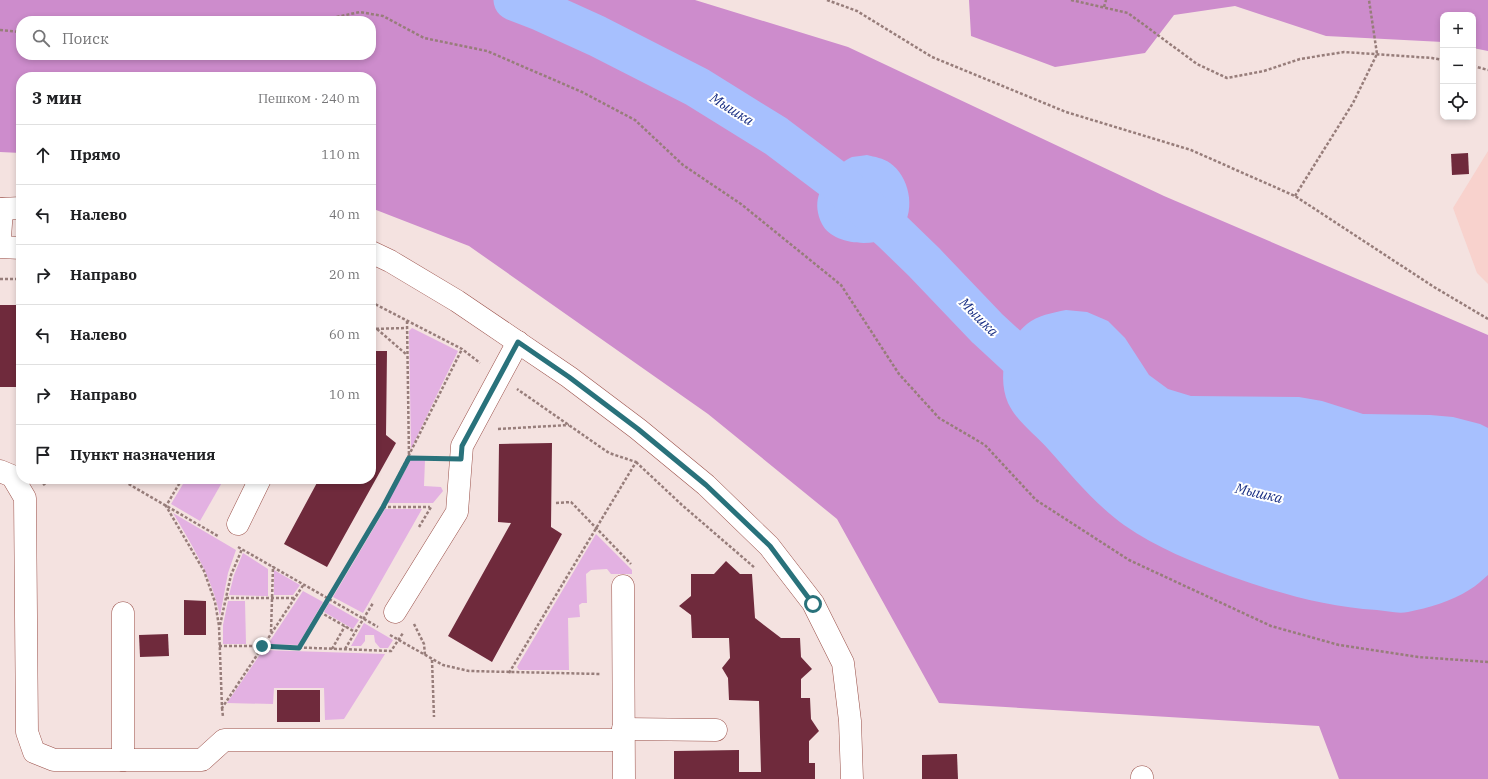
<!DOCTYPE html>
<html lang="ru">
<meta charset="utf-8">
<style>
:root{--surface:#fff;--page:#f6f6f6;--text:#202124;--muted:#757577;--line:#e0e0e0}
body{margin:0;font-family:"IBM Plex Serif",serif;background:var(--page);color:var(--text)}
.controls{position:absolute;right:12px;top:12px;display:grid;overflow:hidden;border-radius:8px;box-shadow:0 2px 6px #0003}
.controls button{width:36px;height:36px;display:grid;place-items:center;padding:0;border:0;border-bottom:1px solid var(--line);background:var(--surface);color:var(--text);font:20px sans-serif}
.stop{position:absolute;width:12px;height:12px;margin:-9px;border:3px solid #29727b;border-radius:50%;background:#fff}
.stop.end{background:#29727b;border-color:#fff;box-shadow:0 1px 4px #0008}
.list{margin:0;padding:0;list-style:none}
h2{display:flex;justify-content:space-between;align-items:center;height:52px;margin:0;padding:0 16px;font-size:17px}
h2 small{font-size:13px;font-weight:400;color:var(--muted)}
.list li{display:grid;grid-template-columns:26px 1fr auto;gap:12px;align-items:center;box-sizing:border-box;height:60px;padding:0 16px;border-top:1px solid var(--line)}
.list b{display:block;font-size:15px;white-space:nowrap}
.list em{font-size:13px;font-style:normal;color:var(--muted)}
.icon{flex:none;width:22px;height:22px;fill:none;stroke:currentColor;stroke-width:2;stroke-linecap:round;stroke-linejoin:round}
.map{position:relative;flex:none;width:1488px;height:779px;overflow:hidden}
.search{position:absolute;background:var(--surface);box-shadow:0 2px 6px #0003;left:16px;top:16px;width:360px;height:44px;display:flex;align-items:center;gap:10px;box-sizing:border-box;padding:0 14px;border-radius:16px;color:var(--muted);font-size:15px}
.panel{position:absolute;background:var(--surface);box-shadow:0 2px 6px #0003;left:16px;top:72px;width:360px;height:412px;border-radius:16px}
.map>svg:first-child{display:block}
.built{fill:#f8d2cd}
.green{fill:#e3b1e2}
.forest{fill:#cd8ccc;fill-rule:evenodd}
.water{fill:#a7c0fe}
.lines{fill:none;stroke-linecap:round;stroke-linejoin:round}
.river{stroke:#a7c0fe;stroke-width:41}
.building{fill:#6f2a3c}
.minor-casing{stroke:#9a5049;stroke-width:23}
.path{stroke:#977d7a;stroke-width:2.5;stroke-dasharray:3 2;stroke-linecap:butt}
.minor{stroke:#fff;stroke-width:22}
.route{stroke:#29727b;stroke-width:5}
.labels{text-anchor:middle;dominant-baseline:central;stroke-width:4;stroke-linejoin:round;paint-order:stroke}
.water-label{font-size:14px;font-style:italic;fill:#182e83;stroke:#fff}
</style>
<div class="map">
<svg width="1488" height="779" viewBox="0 0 1488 779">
<rect width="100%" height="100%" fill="#f4e2e0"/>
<polygon class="built" points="1488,151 1488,284 1477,273 1453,208"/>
<g class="green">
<polygon points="412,328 458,351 411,449 409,331"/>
<polygon points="411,460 425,460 424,486 441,487 443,491 433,503 387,503"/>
<polygon points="186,479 224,479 200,521 171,504"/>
<polygon points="385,509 422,509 363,613 333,597"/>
<path d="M173,513L236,550L228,573L220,616C212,577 193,547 173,513Z"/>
<polygon points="596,534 632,570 632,574 611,574 607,569 591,570 586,574 587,603 582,603 579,605 580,617 568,618 569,670 519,670 517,667"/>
<polygon points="243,553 268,569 268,596 229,595 234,575"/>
<polygon points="274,570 300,585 293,595 274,595"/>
<polygon points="303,591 323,602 298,645 268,644"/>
<polygon points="228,601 245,601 246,644 223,644 223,625"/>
<polygon points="329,603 359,620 353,629 324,612"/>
<polygon points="364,623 393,640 388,648 380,648 375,642 374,635 365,635 365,641 361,646 351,646"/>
<polygon points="263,650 385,654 344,719 325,720 324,688 274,688 273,704 227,703"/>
</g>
<g class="forest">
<path d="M0,0H695L848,47L1164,196L1488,335V779H1339L1319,726L939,703L837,519L708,414L469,246L371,208V77H21V153L0,152ZM21,21H371V55H21Z"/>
<polygon points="969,0 1488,0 1488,51 1473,48 1473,15 1443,15 1443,42 1326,36 1235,6 1174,15 1145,53 1055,67 971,36"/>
</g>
<g class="water">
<path d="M867,155C875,157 883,158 890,163C909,176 916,209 902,228C887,249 834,248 822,224C812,203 819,188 833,172C838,166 845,160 852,157C857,156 863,156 867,155Z"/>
<path d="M1066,310L1087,312L1108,321L1125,338L1149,375L1168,389L1191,396L1299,397L1322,401L1363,414L1430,415L1453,417L1480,424L1488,428V575C1482,580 1476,586 1469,590C1452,601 1428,608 1408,612C1398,614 1387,611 1377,610C1326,607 1278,593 1230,576C1193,562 1157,548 1124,525C1095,504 1072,476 1049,450C1035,434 1017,422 1008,403C997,377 1005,342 1027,324C1038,315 1052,313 1066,310Z"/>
</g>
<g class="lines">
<polyline class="river" points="514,0 540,10 597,36 697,87 776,136 841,185 892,231 924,262 987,328 1052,388"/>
</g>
<g class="building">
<polygon points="1468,153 1469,174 1452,175 1451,154"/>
<rect x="0" y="305" width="21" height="82"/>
<polygon points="371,351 387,351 386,435 396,443 327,567 284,544 319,479 371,479"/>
<polygon points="552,443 551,527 562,534 492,662 448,636 511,523 498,522 499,444"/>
<polygon points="726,561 740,574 752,574 755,618 781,638 800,638 801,657 812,669 801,679 801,698 810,698 811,719 819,731 809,741 809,763 815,763 815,779 674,779 674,751 739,750 739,772 761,772 759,701 729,700 728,678 722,668 730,658 729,638 692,638 691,615 679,606 691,596 691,574 714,574"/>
<polygon points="184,600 206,601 206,635 184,635"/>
<polygon points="168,634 169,656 140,657 139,635"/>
<rect x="277" y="690" width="43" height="32"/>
<polygon points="957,754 958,779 922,779 922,755"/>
</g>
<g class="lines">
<g class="minor-casing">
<g id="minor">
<polyline points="0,209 21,208"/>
<polyline points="0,238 2,209"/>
<polyline points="0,247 21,248"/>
<polyline points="371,252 390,261 457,301 569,377 638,429 706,485 769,546 813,603 843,663 850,721 852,779"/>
<polyline points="0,471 12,476 25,498 27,732 34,752 54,760 202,760 224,740 623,740"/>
<polyline points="238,524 260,479"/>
<polyline points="623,586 624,779"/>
<polyline points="395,612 457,512 462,446 518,342"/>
<polyline points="123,613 123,760"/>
<polyline points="623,729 716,730"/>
<polyline points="1142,779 1142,777"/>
</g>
</g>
<g class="path">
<polyline points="827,0 857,11 932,57 1066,112 1191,150 1295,196 1434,287 1488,319"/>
<polyline points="1071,0 1128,13 1197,64 1227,78 1264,71 1300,59 1344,52 1432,58 1443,60"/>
<polyline points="1104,7 1106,0"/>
<polyline points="317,21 360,12 383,16 424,38 487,51 582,92 635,120 683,165 741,204 841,285 899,374 939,418 985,445 1036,500 1129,560 1271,626 1339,645 1418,657 1488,662"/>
<polyline points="0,30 21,32"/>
<polyline points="1473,66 1488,70"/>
<polyline points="1295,196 1353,103 1377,54 1369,0"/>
<polyline points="0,279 20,279 21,281"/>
<polyline points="371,302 462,349 480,363"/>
<polyline points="407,321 409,458 439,458"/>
<polyline points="371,329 407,328"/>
<polyline points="377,329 407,355"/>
<polyline points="498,429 569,425"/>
<polyline points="636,462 682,505 755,568"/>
<polyline points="120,479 218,536"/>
<polyline points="182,479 166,506 204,571 215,602 219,626 222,708 304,584"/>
<polyline points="43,485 51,479"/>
<polyline points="556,503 571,502 631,564"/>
<polyline points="383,507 430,507"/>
<polyline points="419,527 431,507"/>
<polyline points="238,547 378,627"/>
<polyline points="226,598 295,598"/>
<polyline points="320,612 355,632"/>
<polyline points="414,624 424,644 425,655"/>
<polyline points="220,625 231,575 242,549"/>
<polyline points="271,632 273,566"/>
<polyline points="390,635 443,665 469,671 600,674"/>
<polyline points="219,646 262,646 391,651 403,633"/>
<polyline points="299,647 383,507 462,349"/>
<polyline points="332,649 345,626"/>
<polyline points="345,649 373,603"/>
<polyline points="432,660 434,717"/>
<polyline points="509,673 636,462 609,453 517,389"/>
<polyline points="222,708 223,717"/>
</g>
<use href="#minor" class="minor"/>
</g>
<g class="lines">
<polyline class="route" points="262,646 299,648 383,507 409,458 461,459 462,446 518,342 569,377 638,429 706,485 770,546 813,604"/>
</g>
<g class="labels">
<g class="water-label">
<text transform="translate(732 109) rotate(32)">Мышка</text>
<text transform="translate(979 317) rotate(45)">Мышка</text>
<text transform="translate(1259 493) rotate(13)">Мышка</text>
</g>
</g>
</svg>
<div class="controls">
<button>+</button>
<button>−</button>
<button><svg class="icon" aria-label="locate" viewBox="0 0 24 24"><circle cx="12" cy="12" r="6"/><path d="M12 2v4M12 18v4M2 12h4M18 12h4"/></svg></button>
</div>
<div class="stop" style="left:813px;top:604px"></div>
<div class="stop end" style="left:262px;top:646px"></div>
<div class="search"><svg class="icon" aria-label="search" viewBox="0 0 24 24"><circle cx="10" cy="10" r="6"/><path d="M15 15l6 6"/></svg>Поиск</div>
<section class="panel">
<h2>3 мин<small>Пешком · 240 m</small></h2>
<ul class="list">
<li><svg class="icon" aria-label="ahead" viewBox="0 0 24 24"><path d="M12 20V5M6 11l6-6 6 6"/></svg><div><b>Прямо</b></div><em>110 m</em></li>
<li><svg class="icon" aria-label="left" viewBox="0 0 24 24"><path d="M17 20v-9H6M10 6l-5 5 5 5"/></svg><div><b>Налево</b></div><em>40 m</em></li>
<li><svg class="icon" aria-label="right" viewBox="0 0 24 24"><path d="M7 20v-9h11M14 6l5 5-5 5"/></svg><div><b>Направо</b></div><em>20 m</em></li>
<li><svg class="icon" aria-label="left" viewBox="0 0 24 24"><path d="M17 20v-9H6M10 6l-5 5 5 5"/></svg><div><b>Налево</b></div><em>60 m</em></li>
<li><svg class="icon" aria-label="right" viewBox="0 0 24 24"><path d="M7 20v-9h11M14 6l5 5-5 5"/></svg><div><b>Направо</b></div><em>10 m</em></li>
<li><svg class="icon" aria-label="arrive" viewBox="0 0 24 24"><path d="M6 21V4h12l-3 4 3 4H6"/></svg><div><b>Пункт назначения</b></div></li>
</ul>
</section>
</div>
